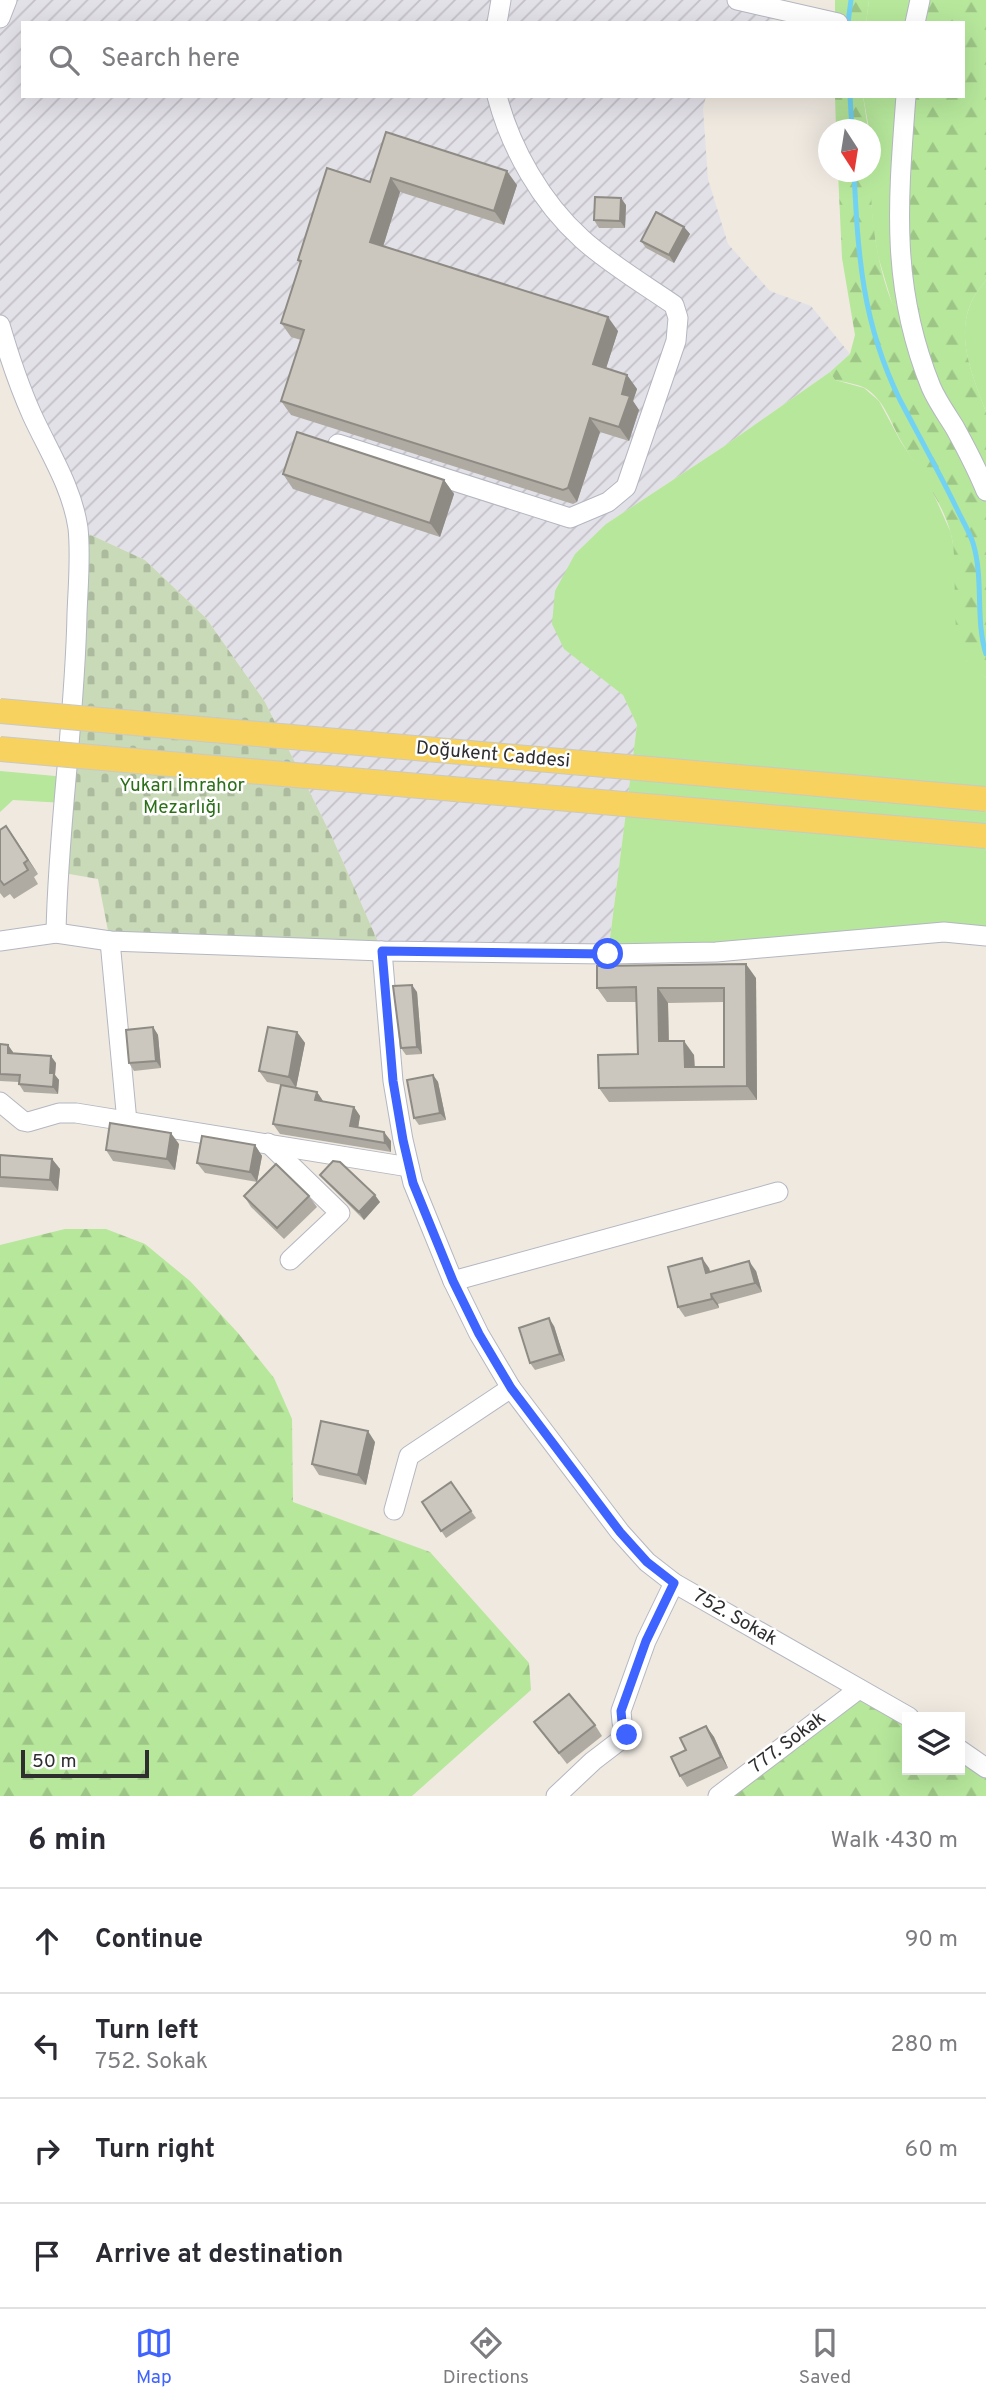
<!DOCTYPE html>
<meta charset="utf-8">
<style>
:root{--surface:#fff;--page:#f2f2f3;--text:#2b2b33;--muted:#7c7c81;--line:#e1e1e2;--accent:#3e63ff}
body{margin:0;font-family:Overpass,sans-serif;background:var(--page);color:var(--text)}
.controls{position:absolute;right:21px;bottom:21px;display:grid;overflow:hidden;border-radius:0px;box-shadow:0 7px 28px #0002}
.controls button{width:63px;height:63px;display:grid;place-items:center;padding:0;border:0;border-bottom:2px solid var(--line);background:var(--surface);color:var(--text);font:35px sans-serif}
.compass{position:absolute;left:818px;top:119px;width:63px;height:63px;border-radius:50%;background:var(--surface);box-shadow:0 7px 28px #0002;rotate:168deg}
.scale{position:absolute;left:21px;bottom:18px;width:128px;box-sizing:border-box;padding-left:7px;border:4px solid #2e2e2e;border-top:0;font-size:19px;line-height:24px;white-space:nowrap;color:#2e2e2e;-webkit-text-stroke:5px #fff;paint-order:stroke}
.stop{position:absolute;width:21px;height:21px;margin:-16px;border:5px solid #3e63ff;border-radius:50%;background:#fff}
.stop.end{background:#3e63ff;border-color:#fff;box-shadow:0 2px 7px #0008}
.list{margin:0;padding:0;list-style:none}
h2{display:flex;justify-content:space-between;align-items:center;height:91px;margin:0;padding:0 28px;font-size:30px}
h2 small{font-size:23px;font-weight:400;color:var(--muted)}
.list li{display:grid;grid-template-columns:46px 1fr auto;gap:21px;align-items:center;box-sizing:border-box;height:105px;padding:0 28px;border-top:2px solid var(--line)}
.list b{display:block;font-size:26px;white-space:nowrap}
.list p{margin:0;font-size:23px;white-space:nowrap;color:var(--muted)}
.list em{font-size:23px;font-style:normal;color:var(--muted)}
.icon{flex:none;width:38px;height:38px;fill:none;stroke:currentColor;stroke-width:2;stroke-linecap:round;stroke-linejoin:round}
.map{position:relative;flex:none;width:986px;height:1796px;overflow:hidden}
.search{position:absolute;background:var(--surface);box-shadow:0 7px 28px #0002;left:21px;right:21px;top:21px;height:77px;display:flex;align-items:center;gap:18px;box-sizing:border-box;padding:0 24px;border-radius:0px;color:var(--muted);font-size:26px}
.sheet{height:511px;background:var(--surface)}
nav{display:flex;justify-content:space-around;align-items:center;box-sizing:border-box;height:98px;border-top:2px solid var(--line);background:var(--surface);font-size:19px;color:var(--muted)}
nav a{display:grid;justify-items:center;gap:4px}
nav .on{color:var(--accent)}
.map>svg:first-child{display:block}
.industrial{fill:url(#industrial-furrows)}
.grass{fill:#b6e79b}
.forest{fill:url(#forest-firs)}
.cemetery{fill:url(#cemetery-stones)}
.lines{fill:none;stroke-linecap:round;stroke-linejoin:round}
.stream{stroke:#71d2f4;stroke-width:5}
.minor-casing{stroke:#b4b7c1;stroke-width:21}
.minor{stroke:#fff;stroke-width:19}
.major-bridge-casing{stroke:#c9c9c9;stroke-width:26;stroke-linecap:butt}
.major-bridge{stroke:#f7d25e;stroke-width:24}
.wall{fill:#afaba3;fill-rule:evenodd}
.shaded-wall{fill:#8e8b85}
.building{fill:#cbc7be;stroke:#8e8b85;stroke-width:2;fill-rule:evenodd}
.route{stroke:#3e63ff;stroke-width:9}
.labels{text-anchor:middle;dominant-baseline:central;stroke-width:5;stroke-linejoin:round;paint-order:stroke}
.street-label{font-size:19px;fill:#2e2e2e;stroke:#fff}
.park-label{font-size:19px;fill:#2b7018;stroke:#fff}
</style>
<div class="map">
<svg width="986" height="1796" viewBox="0 0 986 1796">
<defs>
<pattern id="industrial-furrows" width="10" height="10" patternUnits="userSpaceOnUse" patternTransform="scale(1.75)"><rect width="10" height="10" fill="#e3e1e8"/><path d="M-1 1l2-2M0 10L10 0M9 11l2-2" fill="none" stroke="#c3c1c7"/></pattern>
<pattern id="forest-firs" width="22" height="20" patternUnits="userSpaceOnUse" patternTransform="scale(1.75)"><rect width="22" height="20" fill="#b6e79b"/><path d="M5 1l3.5 6h-7zM16 11l3.5 6h-7z" fill="#9dc686"/></pattern>
<pattern id="cemetery-stones" width="16" height="16" patternUnits="userSpaceOnUse" patternTransform="scale(1.75)"><rect width="16" height="16" fill="#c8dab7"/><path d="M2 7V4a2 2 0 0 1 4 0v3zM10 15v-3a2 2 0 0 1 4 0v3z" fill="#acbb9e"/></pattern>
</defs>
<rect width="100%" height="100%" fill="#efe9e0"/>
<polygon class="industrial" points="7,0 737,0 788,12 767,23 23,23 23,96 706,96 703,109 708,179 728,244 770,291 811,306 850,354 830,372 723,447 606,524 564,648 623,695 637,725 608,954 382,951 332,837 265,702 206,618 145,560 78,529 0,325 0,18"/>
<g class="grass">
<polygon points="869,0 920,0 915,23 866,23"/>
<polygon points="863,96 906,96 908,313 892,303 878,256 873,225 870,188 873,150"/>
<path d="M986,280V412C974,379 955,338 971,303C974,295 981,287 986,280Z"/>
<polygon points="830,372 835,380 864,388 879,401 901,442 930,486 951,533 956,562 955,585 966,660 986,678 986,936 608,954 637,725 623,695 564,649 552,624 555,591 575,554 606,524 723,447"/>
<polygon points="0,771 66,777 64,803 13,800 0,812"/>
</g>
<g class="forest">
<polygon points="835,0 869,0 866,23 835,23"/>
<path d="M920,0H986V280C981,287 974,295 971,303C955,338 974,379 986,412V678C980,673 971,667 966,660C947,632 960,569 951,534C942,500 918,471 901,441C891,423 884,399 865,388C857,384 844,382 835,380L830,372L850,354L855,335L842,258L838,172H870L871,140C874,157 870,173 871,190C872,228 878,267 892,303L908,313L906,96H963V23H915Z"/>
<polygon points="835,96 863,96 868,129 836,129"/>
<polygon points="65,1229 106,1229 145,1244 190,1281 238,1333 274,1378 292,1419 293,1502 430,1552 529,1663 531,1690 412,1796 0,1796 0,1245"/>
<polygon points="860,1694 907,1717 907,1770 960,1770 960,1750 986,1768 986,1796 720,1796"/>
</g>
<polygon class="cemetery" points="78,529 145,560 206,618 265,702 332,837 382,951 110,941 98,879 58,872"/>
<g class="lines">
<g class="stream">
<polyline points="848,23 851,0"/>
<polyline points="850,96 852,130"/>
<path d="M854,172C858,255 862,323 900,400C919,436 939,472 957,509C962,520 969,531 973,543C984,579 975,619 986,654"/>
</g>
<g class="minor-casing">
<g id="minor">
<polyline points="737,0 838,23"/>
<polyline points="0,18 7,0"/>
<polyline points="497,23 501,0"/>
<polyline points="915,23 920,0"/>
<path d="M906,96C898,201 890,286 931,387C937,401 947,415 955,428C966,448 977,469 986,491"/>
<path d="M0,325C9,356 19,386 32,415C49,452 72,487 78,528C81,556 78,586 77,614C75,721 58,826 56,933"/>
<path d="M338,444L570,518L608,502L626,487L676,341L678,318L674,305C645,285 607,262 582,239C541,202 511,149 497,96"/>
<polyline points="0,941 56,933 110,941 382,951 608,954 716,952 944,932 986,936"/>
<polyline points="110,941 127,1122"/>
<polyline points="382,951 393,1081 403,1140 413,1183 453,1281 479,1334 511,1388 620,1532 647,1562 674,1583 909,1717"/>
<polyline points="0,1102 23,1121 28,1122 59,1113 76,1113 409,1167"/>
<polyline points="268,1143 340,1213 290,1260"/>
<polyline points="453,1281 778,1192"/>
<polyline points="394,1510 409,1456 511,1388"/>
<polyline points="960,1750 986,1768"/>
<polyline points="556,1796 593,1761 627,1735 622,1722 621,1711 646,1641 674,1583"/>
<polyline points="718,1796 859,1689"/>
</g>
</g>
<use href="#minor" class="minor"/>
<g class="major-bridge-casing">
<g id="major-bridge">
<polyline points="0,711 986,799"/>
<polyline points="0,749 986,836"/>
</g>
</g>
<use href="#major-bridge" class="major-bridge"/>
</g>
<g class="wall">
<polygon points="386,132 517,185 504,225 400,192 383,247 618,331 606,368 627,375 637,389 633,401 639,410 629,441 600,432 577,502 573,504 291,415 281,401 301,340 291,337 281,323 300,263 298,260 370,182"/>
<polygon points="626,205 625,228 599,228 594,220"/>
<polygon points="684,227 690,234 674,263 646,248 641,241"/>
<polygon points="283,474 444,480 454,494 440,537 293,489"/>
<polygon points="6,826 38,874 34,877 38,884 14,899 10,894 4,898 0,893 0,830"/>
<path d="M756,978L757,1100L609,1102L599,1088L638,1054L636,1002H607L597,988ZM724,1002V1067H695L694,1055L669,1041L668,1003Z"/>
<polygon points="417,992 422,1054 406,1055 401,1048"/>
<polygon points="153,1027 158,1035 161,1068 134,1071 129,1063"/>
<polygon points="297,1032 305,1043 296,1088 267,1082 259,1071"/>
<polygon points="0,1044 8,1045 13,1053 56,1063 55,1075 59,1080 58,1094 24,1092 19,1084 19,1082 0,1081"/>
<polygon points="433,1075 438,1082 446,1120 419,1125 414,1118"/>
<polygon points="317,1092 323,1101 354,1107 360,1116 358,1127 391,1141 391,1152 280,1134 273,1124"/>
<polygon points="179,1144 175,1170 113,1161 106,1150"/>
<polygon points="255,1145 262,1156 257,1182 309,1196 317,1207 284,1239 251,1207 244,1196 257,1182 205,1173 197,1163"/>
<polygon points="0,1155 52,1159 60,1169 58,1191 0,1187"/>
<polygon points="320,1175 380,1202 364,1220 326,1182"/>
<polygon points="709,1268 710,1272 756,1271 762,1292 718,1304 719,1308 685,1317 678,1307"/>
<polygon points="554,1326 565,1361 535,1370 530,1363"/>
<polygon points="375,1442 366,1485 319,1475 312,1464"/>
<polygon points="451,1482 476,1518 446,1538 422,1502"/>
<polygon points="534,1722 595,1725 602,1736 567,1764"/>
<polygon points="706,1726 714,1737 728,1768 687,1787 680,1776 686,1750"/>
</g>
<g class="shaded-wall">
<polygon points="507,171 517,185 504,225 494,211"/>
<polygon points="391,178 400,192 380,256 370,242"/>
<polygon points="621,198 626,205 625,228 620,221"/>
<polygon points="684,227 690,234 674,263 669,255"/>
<polygon points="608,317 618,331 603,378 593,364"/>
<polygon points="627,375 637,389 633,401 639,410 629,441 619,427 622,394"/>
<polygon points="590,418 600,432 577,502 568,488"/>
<polygon points="444,480 454,494 440,537 430,523"/>
<polygon points="6,826 16,840 38,874 28,860"/>
<polygon points="746,964 756,978 757,1100 747,1086"/>
<polygon points="412,985 417,992 422,1054 417,1047"/>
<polygon points="658,988 668,1003 669,1055 659,1041"/>
<polygon points="153,1027 158,1035 161,1068 156,1061"/>
<polygon points="297,1032 305,1043 296,1088 289,1077"/>
<polygon points="684,1041 694,1055 695,1082 685,1067"/>
<polygon points="8,1045 13,1052 13,1060 8,1053"/>
<polygon points="51,1056 56,1063 55,1075 59,1080 58,1094 53,1087 50,1073"/>
<polygon points="433,1075 438,1082 446,1120 440,1113"/>
<polygon points="317,1092 323,1101 315,1100"/>
<polygon points="354,1107 360,1116 357,1135 350,1126"/>
<polygon points="384,1132 391,1141 391,1152 385,1143"/>
<polygon points="171,1133 179,1144 175,1170 167,1159"/>
<polygon points="255,1145 262,1156 257,1182 250,1172"/>
<polygon points="52,1159 60,1169 58,1191 50,1180"/>
<polygon points="375,1195 380,1202 364,1220 359,1212"/>
<polygon points="702,1258 709,1268 713,1283 706,1273"/>
<polygon points="749,1261 756,1271 762,1292 755,1283"/>
<polygon points="711,1294 718,1304 719,1308 712,1299"/>
<polygon points="549,1318 554,1326 565,1361 560,1354"/>
<polygon points="368,1431 375,1442 366,1485 358,1475"/>
<polygon points="706,1726 714,1737 728,1768 721,1757"/>
</g>
<g class="building">
<polygon points="386,132 507,171 494,211 391,178 370,242 608,317 593,364 627,375 622,394 630,396 619,427 590,418 568,488 563,490 281,401 304,330 281,323 301,261 298,260 327,168 370,182"/>
<polygon points="595,197 621,198 620,221 594,220"/>
<polygon points="656,212 684,227 669,255 641,241"/>
<polygon points="297,432 444,480 430,523 283,474"/>
<polygon points="6,826 28,860 24,863 28,870 4,885 0,880 0,830"/>
<path d="M746,964L747,1086L599,1088L598,1055L638,1054L636,987L597,988V966ZM658,988H724V1067H685L684,1041H659Z"/>
<polygon points="412,985 417,1047 401,1048 393,986"/>
<polygon points="153,1027 156,1061 129,1063 126,1030"/>
<polygon points="268,1027 297,1032 289,1077 259,1071"/>
<polygon points="0,1044 8,1045 8,1053 51,1056 50,1073 54,1073 53,1087 19,1084 20,1075 0,1074"/>
<polygon points="433,1075 440,1113 414,1118 407,1080"/>
<polygon points="281,1085 317,1092 315,1100 354,1107 350,1126 384,1132 385,1143 273,1124"/>
<polygon points="110,1123 171,1133 167,1159 106,1150"/>
<polygon points="202,1136 255,1145 250,1172 197,1163"/>
<polygon points="0,1155 52,1159 50,1180 0,1177"/>
<polygon points="333,1161 340,1162 375,1195 359,1212 320,1175"/>
<polygon points="276,1164 309,1196 277,1228 244,1196"/>
<polygon points="702,1258 706,1273 749,1261 755,1283 711,1294 712,1299 678,1307 668,1267"/>
<polygon points="549,1318 560,1354 530,1363 519,1328"/>
<polygon points="321,1421 368,1431 358,1475 312,1464"/>
<polygon points="451,1482 471,1511 441,1531 422,1502"/>
<polygon points="569,1694 595,1725 559,1753 534,1722"/>
<polygon points="706,1726 721,1757 680,1776 671,1757 686,1750 680,1738"/>
</g>
<g class="lines">
<polyline class="route" points="608,954 382,951 393,1081 403,1140 413,1183 453,1281 479,1334 511,1388 620,1532 647,1562 674,1583 646,1641 621,1711 622,1722 627,1735"/>
</g>
<g class="labels">
<g class="street-label">
<text transform="translate(493 755) rotate(5)">Doğukent Caddesi</text>
<text transform="translate(735 1618) rotate(30)">752. Sokak</text>
<text transform="translate(788 1743) rotate(-37)">777. Sokak</text>
</g>
<g class="park-label">
<text x="182" y="786">Yukarı İmrahor<tspan x="182" dy="22">Mezarlığı</tspan></text>
</g>
</g>
</svg>
<div class="controls">
<button><svg class="icon" aria-label="layers" viewBox="0 0 24 24"><path d="M12 4l9 5-9 5-9-5zM3 14l9 5 9-5"/></svg></button>
</div>
<svg class="compass" viewBox="-18 -18 36 36"><path d="M0-13l5 13h-10z" fill="#e53935"/><path d="M0 13l5-13h-10z" fill="#7c7c81"/></svg>
<div class="scale">50 m</div>
<div class="stop" style="left:608px;top:954px"></div>
<div class="stop end" style="left:627px;top:1735px"></div>
<div class="search"><svg class="icon" aria-label="search" viewBox="0 0 24 24"><circle cx="10" cy="10" r="6"/><path d="M15 15l6 6"/></svg>Search here</div>
</div>
<section class="sheet">
<h2>6 min<small>Walk · 430 m</small></h2>
<ul class="list">
<li><svg class="icon" aria-label="ahead" viewBox="0 0 24 24"><path d="M12 20V5M6 11l6-6 6 6"/></svg><div><b>Continue</b></div><em>90 m</em></li>
<li><svg class="icon" aria-label="left" viewBox="0 0 24 24"><path d="M17 20v-9H6M10 6l-5 5 5 5"/></svg><div><b>Turn left</b><p>752. Sokak</p></div><em>280 m</em></li>
<li><svg class="icon" aria-label="right" viewBox="0 0 24 24"><path d="M7 20v-9h11M14 6l5 5-5 5"/></svg><div><b>Turn right</b></div><em>60 m</em></li>
<li><svg class="icon" aria-label="arrive" viewBox="0 0 24 24"><path d="M6 21V4h12l-3 4 3 4H6"/></svg><div><b>Arrive at destination</b></div></li>
</ul>
</section>
<nav>
<a class="on"><svg class="icon" aria-label="map" viewBox="0 0 24 24"><path d="M3 6l6-2 6 2 6-2v14l-6 2-6-2-6 2zM9 4v14M15 6v14"/></svg>Map</a>
<a><svg class="icon" aria-label="directions" viewBox="0 0 24 24"><path d="M12 3l9 9-9 9-9-9zM9 14v-3h6M13 9l2 2-2 2"/></svg>Directions</a>
<a><svg class="icon" aria-label="saved" viewBox="0 0 24 24"><path d="M7 4h10v16l-5-4-5 4z"/></svg>Saved</a>
</nav>
